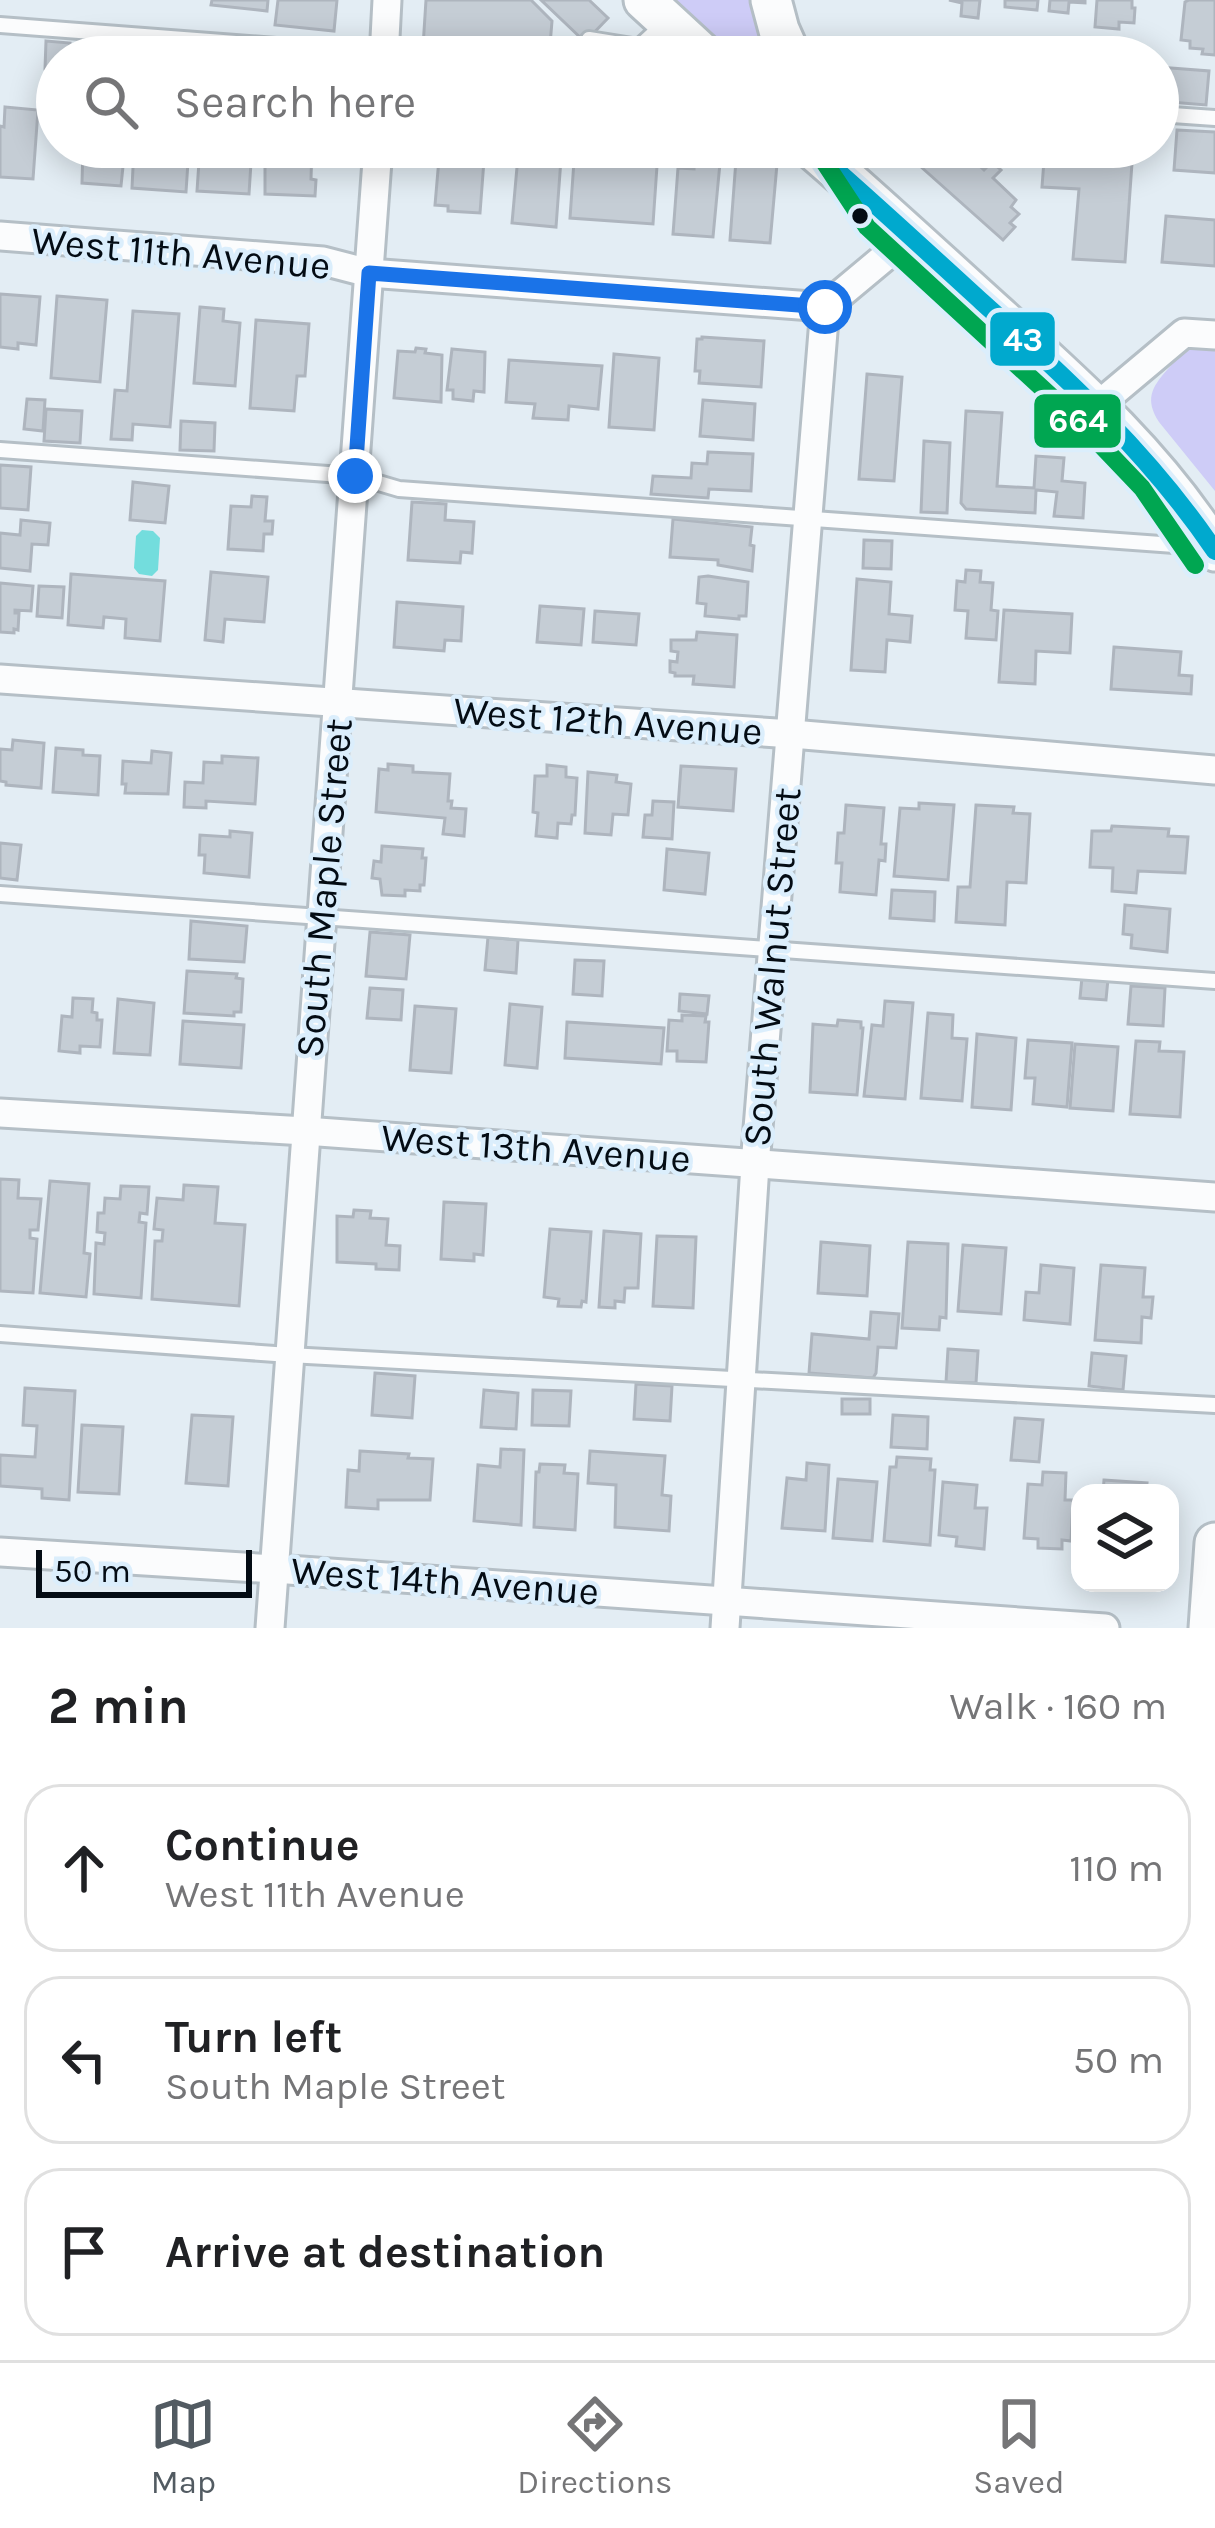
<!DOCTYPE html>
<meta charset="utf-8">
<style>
:root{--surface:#fff;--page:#f2f2f2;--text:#202124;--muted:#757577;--line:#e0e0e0;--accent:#525b62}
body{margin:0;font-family:Karla,sans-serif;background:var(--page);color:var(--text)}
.controls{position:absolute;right:36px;bottom:36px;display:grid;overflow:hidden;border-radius:24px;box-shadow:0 6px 30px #0003}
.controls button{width:108px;height:108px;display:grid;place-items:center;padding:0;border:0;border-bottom:3px solid var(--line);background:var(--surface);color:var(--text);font:60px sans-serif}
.scale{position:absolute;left:36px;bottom:30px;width:216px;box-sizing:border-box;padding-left:12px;border:6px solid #040c14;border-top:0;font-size:33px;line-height:42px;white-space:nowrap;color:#040c14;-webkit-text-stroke:9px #dbeefc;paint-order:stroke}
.stop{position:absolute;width:36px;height:36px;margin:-27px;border:9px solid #1a73e8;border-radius:50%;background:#fff}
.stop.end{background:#1a73e8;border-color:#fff;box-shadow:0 3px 12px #0008}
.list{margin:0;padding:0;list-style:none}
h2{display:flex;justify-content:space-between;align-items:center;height:156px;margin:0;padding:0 48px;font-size:51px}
h2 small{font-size:39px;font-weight:400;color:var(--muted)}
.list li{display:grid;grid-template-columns:78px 1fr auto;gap:36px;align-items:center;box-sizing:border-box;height:168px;margin:0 24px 24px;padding:0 24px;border:3px solid var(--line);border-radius:36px}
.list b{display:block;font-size:45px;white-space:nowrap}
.list p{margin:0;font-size:39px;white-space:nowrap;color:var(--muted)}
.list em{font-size:39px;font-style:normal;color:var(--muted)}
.icon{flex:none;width:66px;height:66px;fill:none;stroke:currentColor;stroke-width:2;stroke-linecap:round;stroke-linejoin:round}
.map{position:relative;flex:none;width:1215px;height:1628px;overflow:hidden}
.search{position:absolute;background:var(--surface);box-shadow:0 6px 30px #0003;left:36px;right:36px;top:36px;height:132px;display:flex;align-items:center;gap:30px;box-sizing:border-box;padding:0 42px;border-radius:66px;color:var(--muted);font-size:45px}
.sheet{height:732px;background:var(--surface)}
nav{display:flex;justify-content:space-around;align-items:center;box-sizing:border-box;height:168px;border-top:3px solid var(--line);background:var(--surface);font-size:33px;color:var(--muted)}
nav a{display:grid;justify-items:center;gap:6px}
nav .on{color:var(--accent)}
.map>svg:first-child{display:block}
.green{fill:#ceccf7}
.water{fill:#73dddd}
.building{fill:#c5cdd5;stroke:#aeb5be;stroke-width:3}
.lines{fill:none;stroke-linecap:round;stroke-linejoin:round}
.lane-casing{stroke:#b5bfc6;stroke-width:20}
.street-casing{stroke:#b5bfc6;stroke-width:33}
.secondary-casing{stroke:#b5bfc6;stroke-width:45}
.lane{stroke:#fbfcfd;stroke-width:14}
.street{stroke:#fbfcfd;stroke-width:27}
.secondary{stroke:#fbfcfd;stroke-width:39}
.bus-1-casing{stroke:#dbeefc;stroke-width:27}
.bus-2-casing{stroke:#dbeefc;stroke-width:27}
.bus-1{stroke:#00a9ce;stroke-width:18}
.bus-2{stroke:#00a651;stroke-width:18}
.route{stroke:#1a73e8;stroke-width:15}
.bus-dot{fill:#040c14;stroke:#dbeefc;stroke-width:4.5}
.labels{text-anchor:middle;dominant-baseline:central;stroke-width:9;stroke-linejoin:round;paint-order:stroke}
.street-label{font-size:39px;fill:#040c14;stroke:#dbeefc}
.line-badge{stroke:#dbeefc;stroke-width:4.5}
.badge-label{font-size:33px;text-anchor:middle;font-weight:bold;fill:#fff}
</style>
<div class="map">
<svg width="1215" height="1628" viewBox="0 0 1215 1628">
<rect width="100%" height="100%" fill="#e3edf4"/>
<g class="green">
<polygon points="663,0 756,0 780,57 724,57"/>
<path d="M1197,347L1215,348V491L1159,422C1145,400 1151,388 1167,370C1177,359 1183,351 1197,347Z"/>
</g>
<polygon class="water" points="142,530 153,531 160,538 158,570 152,576 139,574 134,568 136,536"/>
<g class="building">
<polygon points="212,0 268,0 267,11 211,5"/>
<polygon points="278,0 337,0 334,31 275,25"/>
<polygon points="426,0 531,0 552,21 549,57 423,47"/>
<polygon points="541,0 589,0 608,18 585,42"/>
<polygon points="949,0 980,0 978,18 961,16 962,3"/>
<polygon points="1005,0 1038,0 1037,10 1005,7"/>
<polygon points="1050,0 1085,0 1085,3 1069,2 1068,13 1049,11"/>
<polygon points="1097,0 1132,0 1132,8 1135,8 1134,23 1119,22 1119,29 1095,27"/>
<polygon points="1189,0 1215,0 1215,55 1202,54 1203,49 1190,48 1190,41 1181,40 1185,2"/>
<polygon points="46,41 70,43 69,57 57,57 57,70 45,69"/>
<polygon points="889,46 919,47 919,57 889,57"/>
<polygon points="1158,67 1209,71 1206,105 1158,101"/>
<polygon points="5,107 38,110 33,179 0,177 0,126 4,127"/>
<polygon points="1177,130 1215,132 1215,173 1174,170"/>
<polygon points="83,147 125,147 121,186 82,183"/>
<polygon points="134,147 189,147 186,192 132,188"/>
<polygon points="200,147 252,147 249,194 197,191"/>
<polygon points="265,147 312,147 311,179 316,180 315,196 265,194"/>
<polygon points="440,147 485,147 480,213 448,211 448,206 435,205"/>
<polygon points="1045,147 1133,149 1125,262 1073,259 1079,189 1042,187"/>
<polygon points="945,148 953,155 960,148 984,170 992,162 1001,170 993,178 1016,200 1011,207 1019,214 1010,223 1015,227 1003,240 920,166 933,152 937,156"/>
<polygon points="518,156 561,159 556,227 512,223"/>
<polygon points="736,160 777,164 770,243 730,240"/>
<polygon points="574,161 657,166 653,224 570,218"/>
<polygon points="694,162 720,163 713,237 673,234 678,168 694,169"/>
<polygon points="1166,216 1215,220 1215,266 1162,262"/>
<polygon points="0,294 40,297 36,345 18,343 18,349 0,347"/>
<polygon points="57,296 107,300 100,382 51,378"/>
<polygon points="200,307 224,309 223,321 240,323 235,386 194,383"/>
<polygon points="133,311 179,314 170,427 133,424 132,440 111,439 115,390 127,391"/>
<polygon points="256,320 309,324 305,376 297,376 294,411 250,408"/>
<polygon points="702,337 764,341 761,387 699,383 700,371 695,371 697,339 702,339"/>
<polygon points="416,348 426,349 425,353 442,355 441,402 394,398 398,351 415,352"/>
<polygon points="452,349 485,352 484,392 474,391 473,401 453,399 453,390 447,390"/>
<polygon points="614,354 659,358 654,430 609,427"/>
<polygon points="509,360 602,366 598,409 569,406 568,420 533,418 535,404 506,402"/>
<polygon points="867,374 902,377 894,481 859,479"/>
<polygon points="27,399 45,400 43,431 24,429"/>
<polygon points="703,400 755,404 753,440 700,436"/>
<polygon points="46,409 82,411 80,443 44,441"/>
<polygon points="966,411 1002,413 997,486 1034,488 1036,456 1064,458 1062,481 1085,483 1083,518 1054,516 1057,492 1036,490 1035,513 966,509 961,503"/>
<polygon points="181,421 215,423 214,451 180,450"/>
<polygon points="924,441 950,443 947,513 921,512"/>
<polygon points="708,452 753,454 751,491 709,489 708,498 651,494 653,476 691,478 692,463 707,464"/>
<polygon points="0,465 31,467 28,510 0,508"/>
<polygon points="133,482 169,486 165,523 130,520"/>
<polygon points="252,496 267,497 265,521 273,521 272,534 264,534 263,551 228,549 231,506 251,507"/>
<polygon points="412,502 446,504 445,520 474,522 472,553 461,552 460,563 408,560"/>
<polygon points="673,519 752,527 750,545 754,546 752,571 718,565 718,560 670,557"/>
<polygon points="21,520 50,523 48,545 32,544 30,571 0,568 0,533 20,535"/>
<polygon points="864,540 892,541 891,569 863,568"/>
<polygon points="966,570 981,571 980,582 993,583 991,610 998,611 996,640 966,638 968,611 955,610 957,581 965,582"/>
<polygon points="211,572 268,577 264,622 225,619 223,642 205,640"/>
<polygon points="71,574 165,581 160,641 125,638 126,619 104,617 103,628 68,625"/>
<polygon points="708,576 748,582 746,616 739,616 739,619 705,616 706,604 697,603 699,577"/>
<polygon points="857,579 891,582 889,614 912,616 910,642 887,640 885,672 851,670"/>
<polygon points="0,583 33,586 31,611 15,610 15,613 19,613 18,630 14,629 14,633 0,632"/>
<polygon points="39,586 64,587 62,618 37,616"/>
<polygon points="397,602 463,607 461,641 445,640 444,651 394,647"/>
<polygon points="540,606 584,609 581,645 537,642"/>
<polygon points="1004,610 1072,614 1070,653 1036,651 1035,684 999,682"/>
<polygon points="595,611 639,614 636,645 593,642"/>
<polygon points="697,632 737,635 734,687 693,684 694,676 675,676 675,673 670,672 670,661 677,662 678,652 671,651 671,640 696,640"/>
<polygon points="1114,647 1181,652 1179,675 1192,676 1191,694 1111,689"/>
<polygon points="13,740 44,743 41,788 6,785 6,782 0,781 0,749 12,750"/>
<polygon points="56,748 83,750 83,755 100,756 98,795 53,792"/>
<polygon points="152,751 171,753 168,794 125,793 126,784 122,784 123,761 151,763"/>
<polygon points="222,756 258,758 255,804 206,801 206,808 184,807 185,782 203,783 204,762 222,763"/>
<polygon points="388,764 413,766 413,772 450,774 448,801 452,801 451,808 466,809 464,836 443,834 445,818 376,812 379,769 388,770"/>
<polygon points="547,765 566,767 566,777 577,778 575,815 572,815 571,824 558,823 557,838 536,836 538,813 533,812 535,776 547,776"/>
<polygon points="681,766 736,769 733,811 678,807"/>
<polygon points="588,772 617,775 616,782 631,784 628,815 613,814 611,835 585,833"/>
<polygon points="653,801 674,802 672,839 643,837 645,815 652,815"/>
<polygon points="919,803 954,805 948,880 894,876 900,808 919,809"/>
<polygon points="846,805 884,808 881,844 886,844 885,861 879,860 876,895 840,892 842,863 836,863 838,833 844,833"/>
<polygon points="976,805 1014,807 1013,813 1030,814 1026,883 1007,882 1005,925 956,922 958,887 970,887"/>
<polygon points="1112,826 1169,829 1168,836 1188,837 1185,873 1138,871 1136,893 1112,891 1113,868 1090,867 1092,831 1111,831"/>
<polygon points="230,831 252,833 249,877 204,873 205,855 199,855 200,835 230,837"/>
<polygon points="0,843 21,845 17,880 0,878"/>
<polygon points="382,846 423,849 422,858 426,858 424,885 420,885 420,891 405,890 405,896 382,895 380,879 372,878 374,861 381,862"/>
<polygon points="667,849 709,853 705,894 664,890"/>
<polygon points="892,890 935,892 934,921 890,918"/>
<polygon points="1125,905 1170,909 1167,952 1131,948 1132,935 1123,934"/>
<polygon points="191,921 247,926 244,962 189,959"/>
<polygon points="370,932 410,935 406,979 366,976"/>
<polygon points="488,937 518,940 516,973 485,970"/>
<polygon points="575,960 604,961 602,996 573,994"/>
<polygon points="187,971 237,974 236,978 243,979 241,1012 234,1012 234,1016 184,1013"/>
<polygon points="1082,977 1108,979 1106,1000 1080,998"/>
<polygon points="1131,986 1165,988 1163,1026 1128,1024"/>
<polygon points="370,988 403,990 401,1020 367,1018"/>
<polygon points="680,994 709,996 707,1014 679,1011"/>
<polygon points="73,998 93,999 92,1012 97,1013 97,1020 102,1020 100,1047 80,1046 80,1053 59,1051 62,1016 72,1017"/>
<polygon points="118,999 154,1003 150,1055 114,1053"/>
<polygon points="885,1001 913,1003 905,1099 864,1096 872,1025 883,1026"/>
<polygon points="510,1004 542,1007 537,1068 505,1065"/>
<polygon points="415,1006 456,1009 451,1073 410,1070"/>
<polygon points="928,1013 953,1015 952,1038 967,1039 962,1101 921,1098"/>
<polygon points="682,1015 706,1016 705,1022 709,1022 706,1062 677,1061 677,1051 667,1051 669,1020 682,1021"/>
<polygon points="838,1020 861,1022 861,1028 863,1028 857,1095 810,1092 813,1024 837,1026"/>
<polygon points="183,1021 244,1025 241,1068 180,1064"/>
<polygon points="567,1022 664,1028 661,1064 565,1058"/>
<polygon points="977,1034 1016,1038 1011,1110 972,1107"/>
<polygon points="1028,1040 1072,1043 1067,1107 1033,1104 1035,1078 1025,1078"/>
<polygon points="1136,1041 1160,1042 1159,1051 1184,1052 1180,1117 1130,1114"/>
<polygon points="1075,1044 1118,1047 1113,1111 1070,1108"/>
<polygon points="0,1179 19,1180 18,1198 41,1199 38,1230 30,1230 30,1238 37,1239 33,1293 0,1291"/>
<polygon points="50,1181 89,1184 84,1253 90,1254 86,1297 40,1293"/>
<polygon points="184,1185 218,1187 215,1223 245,1225 239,1306 152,1299 155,1241 162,1241 163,1230 154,1229 157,1198 183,1200"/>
<polygon points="121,1186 149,1187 147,1214 140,1213 139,1222 146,1223 141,1298 94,1294 96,1243 104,1244 105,1233 97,1232 98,1213 104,1213 105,1198 120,1199"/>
<polygon points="444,1202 486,1204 483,1255 474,1254 474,1261 441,1259"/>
<polygon points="354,1210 371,1211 370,1218 388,1219 386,1245 400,1246 399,1270 376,1269 376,1264 337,1262 337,1216 353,1217"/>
<polygon points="550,1229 591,1232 586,1302 582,1301 581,1307 558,1306 559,1299 544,1297"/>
<polygon points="604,1231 641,1234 638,1288 625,1288 624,1302 615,1301 615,1308 599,1307"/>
<polygon points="657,1236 696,1237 693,1308 653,1306"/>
<polygon points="821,1242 870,1246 867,1296 818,1293"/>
<polygon points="908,1242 948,1244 946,1318 940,1317 939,1330 902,1328"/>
<polygon points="963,1245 1006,1248 1001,1314 958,1311"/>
<polygon points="1041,1265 1074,1268 1070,1324 1024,1320 1026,1292 1039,1293"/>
<polygon points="1101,1265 1145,1268 1143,1297 1153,1297 1151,1318 1142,1317 1141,1343 1095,1340"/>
<polygon points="871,1312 899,1314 896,1348 878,1347 876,1373 873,1378 809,1373 812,1334 869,1339"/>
<polygon points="948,1349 978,1351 976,1383 946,1382"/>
<polygon points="1092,1353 1126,1356 1123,1390 1089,1386"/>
<polygon points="375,1373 415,1376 412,1418 372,1415"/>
<polygon points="636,1384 672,1386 670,1421 634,1419"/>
<polygon points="25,1388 75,1391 69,1500 42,1498 42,1489 0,1486 0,1455 35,1457 37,1426 23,1425"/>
<polygon points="484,1390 518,1393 516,1429 481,1427"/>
<polygon points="533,1390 571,1391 569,1426 532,1425"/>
<rect x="842" y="1399" width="28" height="15"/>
<polygon points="192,1415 233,1417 228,1486 186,1483"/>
<polygon points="893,1415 928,1417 927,1449 891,1447"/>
<polygon points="1015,1418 1043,1420 1039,1462 1011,1460"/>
<polygon points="82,1425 123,1427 119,1494 78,1492"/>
<polygon points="501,1449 524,1450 521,1525 474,1521 478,1465 500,1467"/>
<polygon points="360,1451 409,1454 408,1458 433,1459 430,1500 378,1500 378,1509 346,1507 348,1470 359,1471"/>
<polygon points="590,1451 665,1456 662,1495 671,1496 669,1531 615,1527 616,1485 588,1483"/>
<polygon points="897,1457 931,1459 930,1470 935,1470 930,1545 884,1541 890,1467 896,1467"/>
<polygon points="807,1463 829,1465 825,1531 782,1528 787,1478 806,1480"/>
<polygon points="540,1464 565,1465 564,1473 578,1474 575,1530 534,1527 536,1472 539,1472"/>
<polygon points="1043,1472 1066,1473 1065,1500 1073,1500 1071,1541 1062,1540 1062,1549 1038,1548 1038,1539 1024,1538 1028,1484 1042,1485"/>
<polygon points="838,1479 877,1482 872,1541 833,1538"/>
<polygon points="1104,1480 1147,1483 1146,1493 1103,1493"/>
<polygon points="943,1482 977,1485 975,1508 987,1508 984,1549 956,1546 957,1537 939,1535"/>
</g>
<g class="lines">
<g class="lane-casing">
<g id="lane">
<polyline points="0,25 420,57"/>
<polyline points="589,39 639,47 664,24"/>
<polyline points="1158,114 1215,118"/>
<polyline points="0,450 355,476 399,489 1202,547"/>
<polyline points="0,894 1215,981"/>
<polyline points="0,1334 289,1355 1215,1405"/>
</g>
</g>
<g class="street-casing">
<g id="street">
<polyline points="384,57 387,0"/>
<polyline points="0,236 323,261 369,273 825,307 910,236"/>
<polyline points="1097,406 1184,333 1215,335"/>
<polyline points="0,679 792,734 1215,770"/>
<polyline points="0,1113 305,1131 1215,1197"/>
<polyline points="0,1552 274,1569 1105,1628"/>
<polyline points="270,1628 378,147"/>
<polyline points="725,1628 755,1165 825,307"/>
</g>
</g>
<g class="secondary-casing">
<g id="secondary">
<polyline points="644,0 706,57"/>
<polyline points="771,0 779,30 791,57"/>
<path d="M810,147C873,201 934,258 996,314C1077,387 1157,458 1215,551"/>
<polyline points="1209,1628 1215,1543"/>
</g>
</g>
<use href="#lane" class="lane"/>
<use href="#street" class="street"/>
<use href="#secondary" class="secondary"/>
<g class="bus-1-casing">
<path id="bus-1" d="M810,147C868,197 925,250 982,302C1068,379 1150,455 1215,551"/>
</g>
<g class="bus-2-casing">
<polyline id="bus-2" points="823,160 867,227 1080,423 1142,488 1195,565"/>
</g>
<use href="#bus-1" class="bus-1"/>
<use href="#bus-2" class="bus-2"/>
</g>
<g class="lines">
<polyline class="route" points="355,476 369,273 825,307"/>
</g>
<circle class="bus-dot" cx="860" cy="216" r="10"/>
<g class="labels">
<g class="street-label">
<text transform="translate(181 253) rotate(5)">West 11th Avenue</text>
<text transform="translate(608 721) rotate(4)">West 12th Avenue</text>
<text transform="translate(324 888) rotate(-85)">South Maple Street</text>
<text transform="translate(772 967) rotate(-85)">South Walnut Street</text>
<text transform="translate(536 1148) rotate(4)">West 13th Avenue</text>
<text transform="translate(445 1581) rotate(4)">West 14th Avenue</text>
</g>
</g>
<g class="line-badge">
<rect x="988" y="310" width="69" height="58" rx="12" fill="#00a9ce"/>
<rect x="1032" y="392" width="91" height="58" rx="12" fill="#00a651"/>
</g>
<g class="badge-label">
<text x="1023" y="351">43</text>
<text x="1078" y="432">664</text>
</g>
</svg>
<div class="controls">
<button><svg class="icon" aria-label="layers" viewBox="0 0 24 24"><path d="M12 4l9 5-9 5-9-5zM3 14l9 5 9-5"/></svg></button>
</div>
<div class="scale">50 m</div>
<div class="stop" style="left:825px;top:307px"></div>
<div class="stop end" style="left:355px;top:476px"></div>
<div class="search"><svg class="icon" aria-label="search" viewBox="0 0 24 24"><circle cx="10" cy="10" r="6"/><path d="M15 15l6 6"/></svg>Search here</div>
</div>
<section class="sheet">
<h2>2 min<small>Walk · 160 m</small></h2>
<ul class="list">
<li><svg class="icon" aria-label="ahead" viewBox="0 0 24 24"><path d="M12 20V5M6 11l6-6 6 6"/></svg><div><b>Continue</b><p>West 11th Avenue</p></div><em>110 m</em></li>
<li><svg class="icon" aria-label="left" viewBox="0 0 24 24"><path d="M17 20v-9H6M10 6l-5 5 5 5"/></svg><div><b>Turn left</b><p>South Maple Street</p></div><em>50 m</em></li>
<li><svg class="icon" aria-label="arrive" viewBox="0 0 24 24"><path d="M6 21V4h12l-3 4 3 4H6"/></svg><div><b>Arrive at destination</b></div></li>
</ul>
</section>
<nav>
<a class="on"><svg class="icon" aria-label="map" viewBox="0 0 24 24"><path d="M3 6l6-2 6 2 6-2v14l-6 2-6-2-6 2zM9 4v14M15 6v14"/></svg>Map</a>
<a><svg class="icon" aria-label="directions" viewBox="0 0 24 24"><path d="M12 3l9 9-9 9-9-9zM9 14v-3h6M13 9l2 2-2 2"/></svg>Directions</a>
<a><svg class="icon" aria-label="saved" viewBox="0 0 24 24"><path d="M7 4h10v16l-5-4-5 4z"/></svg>Saved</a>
</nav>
